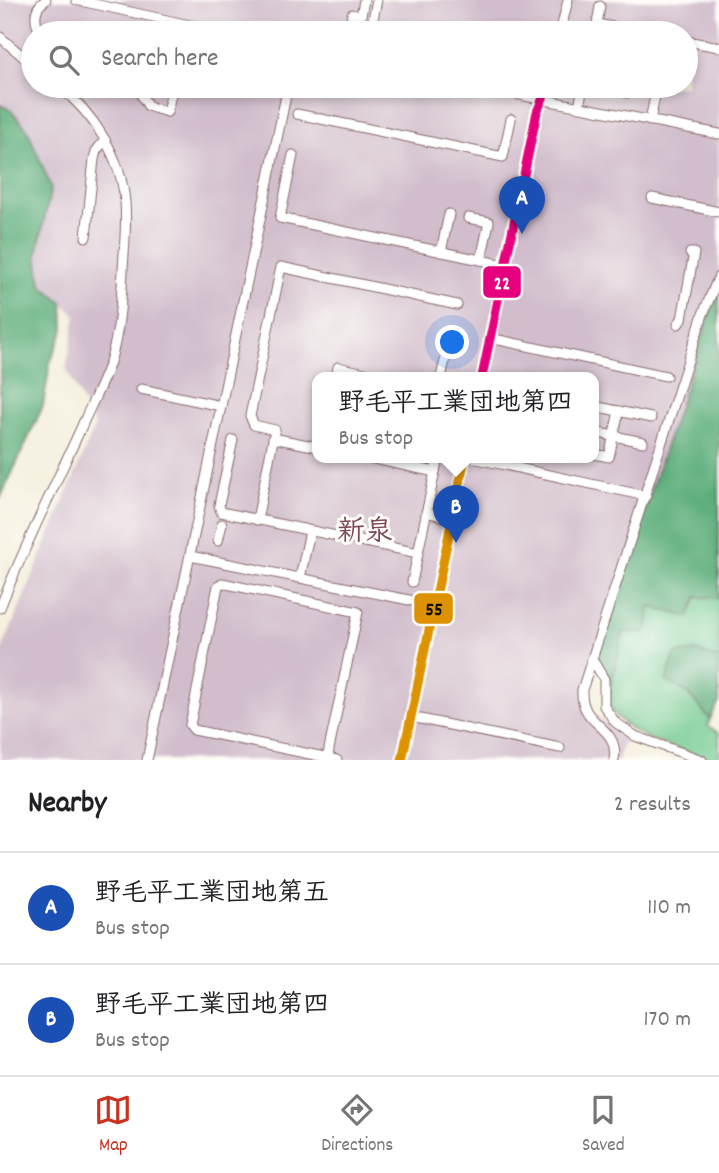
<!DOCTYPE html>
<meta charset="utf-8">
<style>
:root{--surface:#fff;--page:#f2f2f2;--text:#202124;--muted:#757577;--line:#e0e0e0;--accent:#c8321e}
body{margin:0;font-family:Dekko,"Klee One",sans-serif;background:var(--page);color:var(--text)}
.you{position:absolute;left:453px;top:343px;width:24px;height:24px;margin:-18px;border:5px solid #fff;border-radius:50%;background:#1a73e8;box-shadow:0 0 0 10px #1a73e833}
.badge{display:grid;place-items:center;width:46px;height:46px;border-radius:50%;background:var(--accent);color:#fff;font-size:23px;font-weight:700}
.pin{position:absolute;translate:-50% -58px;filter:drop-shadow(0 2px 4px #0008)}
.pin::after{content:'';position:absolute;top:37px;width:24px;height:21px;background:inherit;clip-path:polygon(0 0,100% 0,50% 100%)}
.popup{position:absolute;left:312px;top:372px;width:287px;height:91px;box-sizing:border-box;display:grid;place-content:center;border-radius:14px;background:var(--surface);filter:drop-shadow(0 2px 5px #0005);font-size:23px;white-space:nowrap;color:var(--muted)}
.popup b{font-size:26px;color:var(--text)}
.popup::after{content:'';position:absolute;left:50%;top:100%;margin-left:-14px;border:14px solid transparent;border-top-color:var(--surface)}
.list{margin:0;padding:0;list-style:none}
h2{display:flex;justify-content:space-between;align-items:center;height:91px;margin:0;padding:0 28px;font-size:30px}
h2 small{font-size:23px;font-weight:400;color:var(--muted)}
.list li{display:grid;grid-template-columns:46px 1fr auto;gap:21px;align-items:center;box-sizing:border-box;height:112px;padding:0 28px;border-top:2px solid var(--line)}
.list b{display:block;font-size:26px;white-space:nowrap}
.list p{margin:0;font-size:23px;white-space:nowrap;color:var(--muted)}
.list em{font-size:23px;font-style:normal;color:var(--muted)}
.icon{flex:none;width:38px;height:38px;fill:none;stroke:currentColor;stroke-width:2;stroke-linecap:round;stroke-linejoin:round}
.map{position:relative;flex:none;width:719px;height:760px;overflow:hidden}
.search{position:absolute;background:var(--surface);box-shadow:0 4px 10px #0003;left:21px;right:21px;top:21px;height:77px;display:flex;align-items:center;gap:18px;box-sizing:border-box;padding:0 24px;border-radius:38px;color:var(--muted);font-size:26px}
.sheet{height:315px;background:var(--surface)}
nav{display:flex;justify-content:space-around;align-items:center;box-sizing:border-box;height:98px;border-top:2px solid var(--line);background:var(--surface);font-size:19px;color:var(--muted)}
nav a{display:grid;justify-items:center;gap:4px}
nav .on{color:var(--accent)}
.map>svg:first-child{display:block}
.industrial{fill:#d1bdcc;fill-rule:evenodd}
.green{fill:#70c98f;stroke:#5d745d;stroke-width:2}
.forest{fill:#5cad7a;stroke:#536652;stroke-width:2}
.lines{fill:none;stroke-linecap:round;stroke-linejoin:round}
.minor-casing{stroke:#866869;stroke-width:11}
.minor{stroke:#fff;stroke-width:9}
.bus-1-casing{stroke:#fdfcf7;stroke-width:14}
.bus-2-casing{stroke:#fdfcf7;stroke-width:14}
.bus-1{stroke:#e5007d;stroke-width:9}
.bus-2{stroke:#dd9206;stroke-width:9}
.labels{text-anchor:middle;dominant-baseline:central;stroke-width:6;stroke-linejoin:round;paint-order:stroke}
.quarter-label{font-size:28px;font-weight:bold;fill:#7b475a;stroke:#fdfcf7}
.line-badge{stroke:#fdfcf7;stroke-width:2.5}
.badge-label{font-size:19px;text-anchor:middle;font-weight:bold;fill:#fff}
.pale-badge-label{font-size:19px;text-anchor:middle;font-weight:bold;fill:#111}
</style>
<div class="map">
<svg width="719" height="760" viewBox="0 0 719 760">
<rect width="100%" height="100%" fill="#fdfcf7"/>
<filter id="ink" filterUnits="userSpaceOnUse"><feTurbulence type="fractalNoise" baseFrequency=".0143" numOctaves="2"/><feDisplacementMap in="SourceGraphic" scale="14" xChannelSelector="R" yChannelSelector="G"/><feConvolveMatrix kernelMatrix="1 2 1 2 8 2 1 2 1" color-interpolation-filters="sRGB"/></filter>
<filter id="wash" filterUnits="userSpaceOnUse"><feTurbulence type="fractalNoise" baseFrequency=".00686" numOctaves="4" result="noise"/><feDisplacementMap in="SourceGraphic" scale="28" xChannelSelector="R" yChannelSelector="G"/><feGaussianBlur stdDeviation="1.57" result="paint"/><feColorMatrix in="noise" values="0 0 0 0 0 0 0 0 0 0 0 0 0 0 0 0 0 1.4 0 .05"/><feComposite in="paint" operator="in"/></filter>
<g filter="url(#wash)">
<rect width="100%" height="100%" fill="#f4efdc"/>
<path class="industrial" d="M0,0H719V293L713,304L588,688L587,702L591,711L624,739L618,760H0V654L95,426L66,369L76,315L41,285L37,254L51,187L11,110L0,105ZM33,33H686V86H33ZM318,377H594V457H318Z"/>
<path class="green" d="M697,597L719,598V657L716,658L696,651L688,693L710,719L708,726L719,733V760H711C675,747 625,739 607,702L623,632H644L648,627L650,606Z"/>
<g class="forest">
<polygon points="0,105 11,110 27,129 51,187 37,254 41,285 63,303 64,329 50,363 43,406 0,499"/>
<path d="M719,293V598L697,597L689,617L650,607L648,627L644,632H623L607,702C604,684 613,671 595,659L713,304Z"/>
<polygon points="696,651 716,658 719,657 719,702 710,719 688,693 666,681 675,654"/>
</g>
</g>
<g filter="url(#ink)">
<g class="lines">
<g class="minor-casing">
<g id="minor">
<polyline points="76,0 226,33"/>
<polyline points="600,6 597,24 645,33"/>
<path d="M40,33C34,20 33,8 46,0"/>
<polyline points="328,33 330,27 349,31 352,14 361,16 364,0"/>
<polyline points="370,33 377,0"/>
<polyline points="560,33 568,0"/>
<polyline points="0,37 33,65"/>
<polyline points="686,41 719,47"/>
<polyline points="474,86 719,134"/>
<polyline points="140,93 148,106 167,112 173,86"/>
<polyline points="627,93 632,89 656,93"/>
<polyline points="579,107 583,86"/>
<polyline points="297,114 503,157 511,119"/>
<polyline points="650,121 657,86"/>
<polyline points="293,155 280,218 505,265"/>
<polyline points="652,198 719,212"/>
<polyline points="468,218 489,222 481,260"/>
<polyline points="86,237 94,159 96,151 105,140"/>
<polyline points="441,252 449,214"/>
<polyline points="678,324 682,319 694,253 690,253"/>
<polyline points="490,338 666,376"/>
<polyline points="336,377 338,367 382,377"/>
<polyline points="441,377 447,352"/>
<polyline points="482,377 537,112 548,86"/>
<polyline points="141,389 221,406"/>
<polyline points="594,406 651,418"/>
<polyline points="594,420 597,406"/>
<polyline points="594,432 643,442"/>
<polyline points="273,438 318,447"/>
<polyline points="233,440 219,505 221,512 418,553"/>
<polyline points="594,454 609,457 619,411"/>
<polyline points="365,457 435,472"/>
<polyline points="468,457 646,496"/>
<polyline points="426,512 452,519"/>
<polyline points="257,520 275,430 254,425 250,416 281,267 457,305"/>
<polyline points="218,541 222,524"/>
<polyline points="190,556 434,605"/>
<polyline points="300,578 310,531"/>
<polyline points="412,582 438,457"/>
<path d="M0,608C25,544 57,482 85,419C93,401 102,384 109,365C119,335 121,304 123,271C124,248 127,225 125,202C121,157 94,113 58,86"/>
<polyline points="592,659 604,679 604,706 615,722 635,736 702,760"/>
<polyline points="411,717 560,748"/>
<polyline points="147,760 288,86"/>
<polyline points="328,760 329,749 358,612 222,583 218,586 190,725 194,730 329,758 337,760"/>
<polyline points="402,760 465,457"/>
<path d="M614,760C620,724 580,728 582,690L703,314L719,276"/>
</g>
</g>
<use href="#minor" class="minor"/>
<g class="bus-1-casing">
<polyline id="bus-1" points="482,377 537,112 548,86"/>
</g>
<g class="bus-2-casing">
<polyline id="bus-2" points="402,760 465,457"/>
</g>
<use href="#bus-1" class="bus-1"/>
<use href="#bus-2" class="bus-2"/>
</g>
</g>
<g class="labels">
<g class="quarter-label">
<text x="365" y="534">新泉</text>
</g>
</g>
<g class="line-badge">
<rect x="482" y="265" width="40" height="34" rx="7" fill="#e5007d"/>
<rect x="413" y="592" width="41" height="33" rx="7" fill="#dd9206"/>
</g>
<g class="badge-label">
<text x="502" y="289">22</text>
</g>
<g class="pale-badge-label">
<text x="434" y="615">55</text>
</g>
</svg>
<div class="you"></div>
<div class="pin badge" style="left:522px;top:234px;background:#1a4fb4">A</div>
<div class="pin badge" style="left:456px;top:543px;background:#1a4fb4">B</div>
<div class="popup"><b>野毛平工業団地第四</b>Bus stop</div>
<div class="search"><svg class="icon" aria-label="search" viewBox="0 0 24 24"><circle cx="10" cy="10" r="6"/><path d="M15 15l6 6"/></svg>Search here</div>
</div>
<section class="sheet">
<h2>Nearby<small>2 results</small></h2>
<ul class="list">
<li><span class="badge" style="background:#1a4fb4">A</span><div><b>野毛平工業団地第五</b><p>Bus stop</p></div><em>110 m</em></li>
<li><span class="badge" style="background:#1a4fb4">B</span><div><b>野毛平工業団地第四</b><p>Bus stop</p></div><em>170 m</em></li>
</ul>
</section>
<nav>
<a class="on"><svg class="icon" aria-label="map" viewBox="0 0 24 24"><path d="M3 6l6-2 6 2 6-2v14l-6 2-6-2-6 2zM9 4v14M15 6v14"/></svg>Map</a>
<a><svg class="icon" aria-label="directions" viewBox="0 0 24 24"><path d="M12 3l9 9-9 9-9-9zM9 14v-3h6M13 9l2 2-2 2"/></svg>Directions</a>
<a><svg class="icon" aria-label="saved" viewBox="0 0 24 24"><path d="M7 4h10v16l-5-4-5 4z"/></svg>Saved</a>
</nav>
